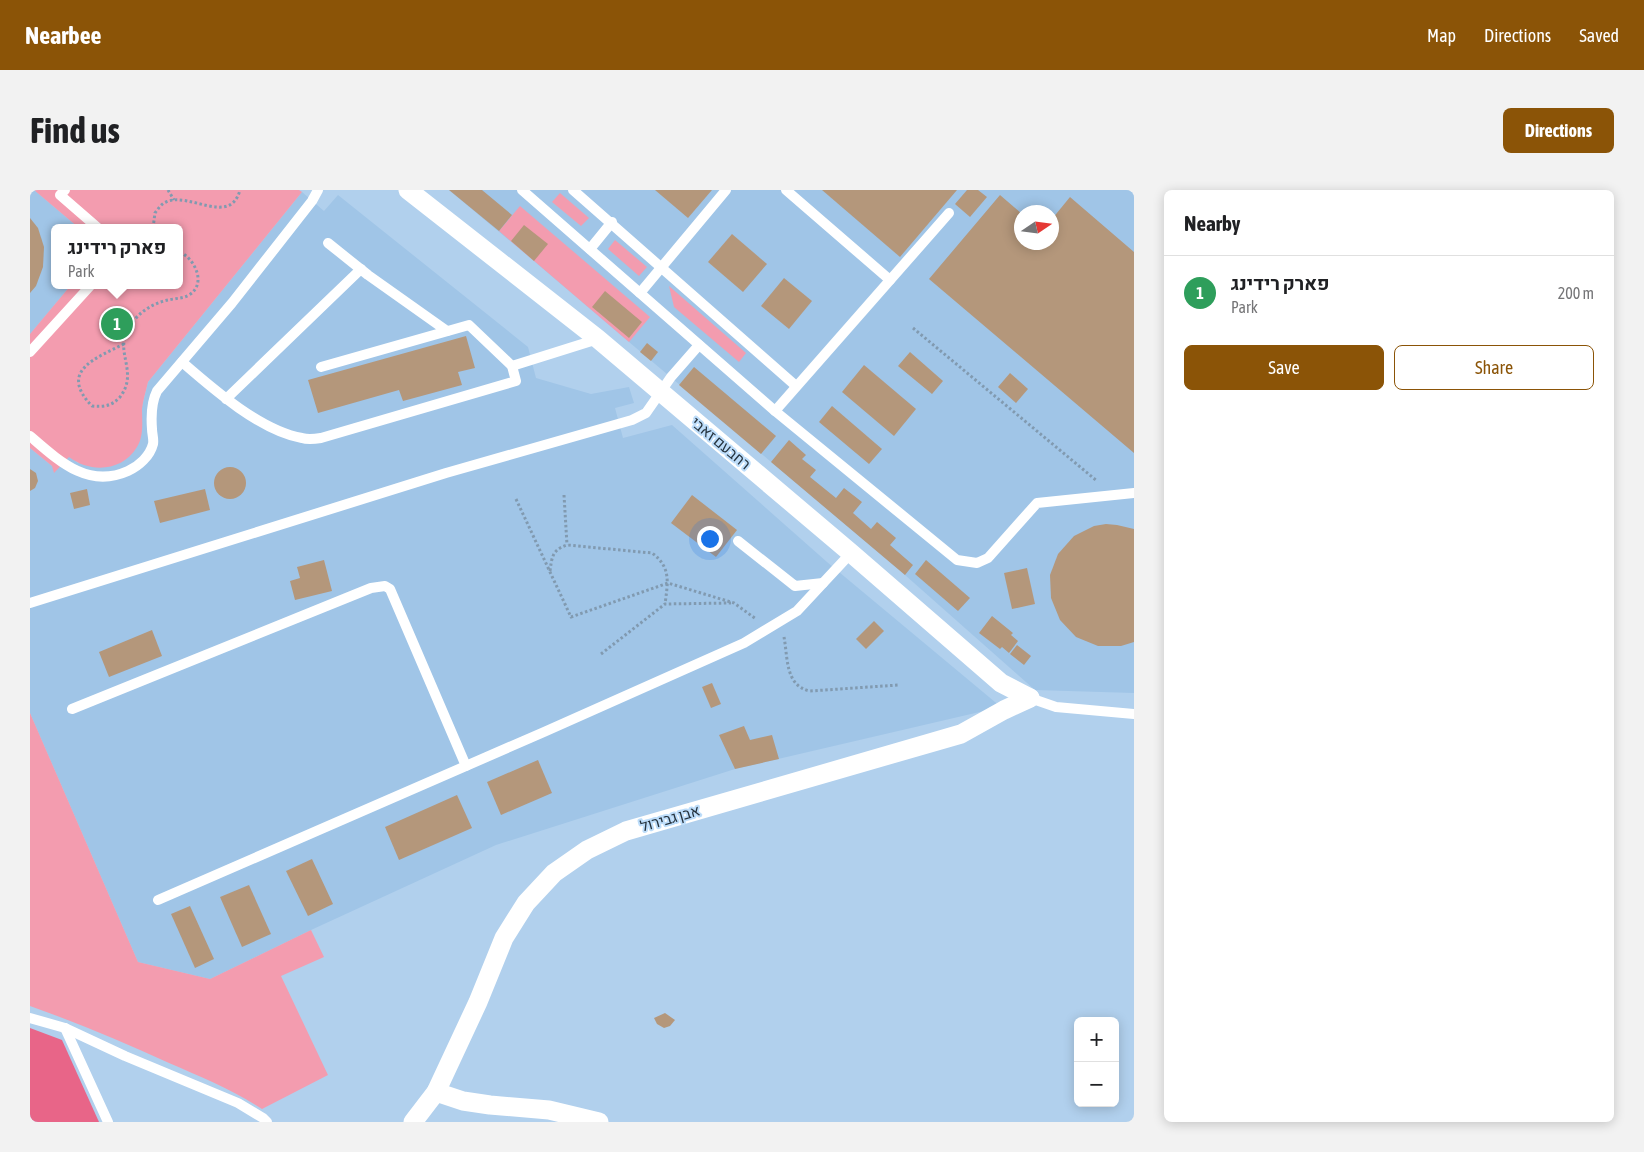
<!DOCTYPE html>
<meta charset="utf-8">
<style>
:root{--surface:#fff;--page:#f2f2f2;--text:#202124;--muted:#757577;--line:#e0e0e0;--accent:#8b5407}
body{margin:0;font-family:"Asap Condensed",Heebo,sans-serif;background:var(--page);color:var(--text)}
.controls{position:absolute;right:15px;bottom:15px;display:grid;overflow:hidden;border-radius:8px;box-shadow:0 2px 12px #0003}
.controls button{width:45px;height:45px;display:grid;place-items:center;padding:0;border:0;border-bottom:1px solid var(--line);background:var(--surface);color:var(--text);font:25px sans-serif}
.compass{position:absolute;left:984px;top:15px;width:45px;height:45px;border-radius:50%;background:var(--surface);box-shadow:0 2px 12px #0003;rotate:77deg}
.you{position:absolute;left:679px;top:348px;width:18px;height:18px;margin:-12px;border:4px solid #fff;border-radius:50%;background:#1a73e8;box-shadow:0 0 0 8px #1a73e833}
.badge{display:grid;place-items:center;width:32px;height:32px;border-radius:50%;background:var(--accent);color:#fff;font-size:16px;font-weight:700}
.pin{position:absolute;translate:-50% -50%;border:2px solid #fff;box-shadow:0 1px 5px #0006}
.popup{position:absolute;left:21px;top:34px;width:132px;height:65px;box-sizing:border-box;display:grid;place-content:center;border-radius:8px;background:var(--surface);filter:drop-shadow(0 1px 4px #0005);font-size:16px;white-space:nowrap;color:var(--muted)}
.popup b{font-size:19px;color:var(--text)}
.popup::after{content:'';position:absolute;left:50%;top:100%;margin-left:-10px;border:10px solid transparent;border-top-color:var(--surface)}
.list{margin:0;padding:0;list-style:none}
h2{display:flex;justify-content:space-between;align-items:center;height:65px;margin:0;padding:0 20px;font-size:21px}
h2 small{font-size:16px;font-weight:400;color:var(--muted)}
.list li{display:grid;grid-template-columns:32px 1fr auto;gap:15px;align-items:center;box-sizing:border-box;height:75px;padding:0 20px;border-top:1px solid var(--line)}
.list b{display:block;font-size:19px;white-space:nowrap}
.list p{margin:0;font-size:16px;white-space:nowrap;color:var(--muted)}
.list em{font-size:16px;font-style:normal;color:var(--muted)}
.actions{display:flex;gap:10px;padding:15px 20px}
.actions a{flex:1;padding:11px 0;border:1px solid var(--accent);border-radius:8px;text-align:center;font-size:18px;color:var(--accent)}
.actions .main{background:var(--accent);color:#fff}
.map{position:relative;flex:none;width:1104px;height:932px;overflow:hidden;border-radius:8px}
header{display:flex;align-items:center;gap:30px;box-sizing:border-box;height:70px;padding:0 25px;background:var(--accent);color:#fff}
header strong{font-size:24px}
nav{display:flex;gap:28px;margin-inline-start:auto;font-size:18px}
.intro{display:flex;align-items:center;justify-content:space-between;box-sizing:border-box;height:120px;padding:0 30px}
h1{margin:0;font-size:35px}
.button{padding:12px 22px;border-radius:8px;background:var(--accent);color:#fff;font-size:18px;font-weight:700}
main{display:flex;gap:30px;padding:0 30px}
aside{flex:1;background:var(--surface);border-radius:8px;box-shadow:0 2px 12px #0003}
.map>svg:first-child{display:block}
.built{fill:#a0c5e7;fill-rule:evenodd}
.green{fill:#f39caf}
.forest{fill:#e86588}
.building{fill:#b4977b}
.lines{fill:none;stroke-linecap:round;stroke-linejoin:round}
.path{stroke:#819ab0;stroke-width:3;stroke-dasharray:2.5 2.5;stroke-linecap:butt}
.service{stroke:#fff;stroke-width:10}
.minor{stroke:#fff;stroke-width:19}
.labels{text-anchor:middle;dominant-baseline:central;stroke-width:4;stroke-linejoin:round;paint-order:stroke}
.street-label{font-size:15px;fill:#26333e;stroke:#bdddfa}
</style>
<header>
<strong>Nearbee</strong>
<nav><a>Map</a><a>Directions</a><a>Saved</a></nav>
</header>
<div class="intro"><h1>Find us</h1><a class="button">Directions</a></div>
<main>
<div class="map">
<svg width="1104" height="932" viewBox="0 0 1104 932">
<rect width="100%" height="100%" fill="#b1d0ed"/>
<g class="built">
<polygon points="0,0 4,0 49,38 24,38 24,95 41,95 0,144"/>
<path d="M419,0H1104V503L1005,500L875,385L599,152L504,71ZM992,22H1022V52H992Z"/>
<polygon points="272,2 294,21 308,5 498,157 506,188 561,204 599,197 604,213 585,218 593,248 642,235 797,372 971,517 705,579 466,655 281,740 180,789 108,772 0,523 0,258 22,276 33,274 39,266 48,273 112,241 112,217 118,192"/>
</g>
<g class="green">
<path d="M4,0H269L272,2L118,192C116,201 113,210 112,219C112,231 114,246 107,257C92,282 60,283 39,267L24,283L22,276L0,258V144L41,95H150V38H49Z"/>
<polygon points="530,3 559,28 551,36 522,12"/>
<polygon points="490,16 620,127 599,152 469,41"/>
<polygon points="585,50 617,77 609,86 578,59"/>
<polygon points="639,96 716,163 709,172 644,117"/>
<path d="M0,523L108,772L180,789L281,740L294,767L251,786L298,885L232,919C203,900 171,887 139,873C93,852 48,833 0,816Z"/>
</g>
<polygon class="forest" points="0,838 32,850 69,932 0,932"/>
<g class="building">
<polygon points="419,0 452,0 482,25 469,41"/>
<polygon points="625,0 682,0 658,28"/>
<polygon points="792,0 927,0 870,67"/>
<polygon points="937,0 948,0 957,7 940,27 925,14"/>
<polygon points="970,5 992,24 992,52 1022,52 1022,29 1040,7 1104,62 1104,263 899,89"/>
<polygon points="0,28 8,38 14,57 13,77 6,96 0,103"/>
<polygon points="494,35 518,54 504,71 481,51"/>
<polygon points="702,44 737,74 713,102 678,72"/>
<polygon points="754,88 782,111 759,139 731,116"/>
<polygon points="575,101 612,132 599,148 562,117"/>
<polygon points="436,146 445,178 428,182 432,195 373,211 369,200 288,223 278,190"/>
<polygon points="617,153 628,162 621,171 610,162"/>
<polygon points="880,162 913,191 902,204 868,176"/>
<polygon points="834,175 886,219 864,246 812,202"/>
<polygon points="664,177 746,246 731,264 649,195"/>
<polygon points="980,183 998,199 986,213 968,197"/>
<polygon points="802,216 852,259 839,274 789,232"/>
<polygon points="759,250 776,265 772,269 786,280 780,287 806,308 814,298 832,312 823,323 841,339 847,332 866,348 860,355 883,375 875,385 741,272"/>
<circle cx="200" cy="293" r="16"/>
<polygon points="0,279 6,283 8,291 5,298 0,301"/>
<polygon points="57,299 60,315 44,319 40,303"/>
<polygon points="175,299 180,320 130,333 124,311"/>
<polygon points="662,305 707,340 686,367 641,333"/>
<polygon points="1076,334 1087,335 1104,339 1104,452 1091,456 1068,456 1046,447 1030,430 1021,408 1020,385 1028,364 1044,346 1064,336"/>
<polygon points="294,370 302,401 265,410 260,391 270,388 267,377"/>
<polygon points="896,370 940,408 928,421 885,384"/>
<polygon points="997,378 1005,414 982,419 974,383"/>
<polygon points="962,426 983,443 981,445 988,451 979,463 972,457 970,459 949,443"/>
<polygon points="844,431 854,441 836,459 826,449"/>
<polygon points="122,440 132,466 79,487 69,462"/>
<polygon points="987,455 1001,466 994,475 980,464"/>
<polygon points="682,493 691,514 681,518 672,497"/>
<polygon points="714,536 720,550 742,545 749,569 705,579 689,545"/>
<polygon points="508,570 522,603 471,625 457,592"/>
<polygon points="427,605 442,638 369,670 355,637"/>
<polygon points="282,669 303,714 278,726 256,681"/>
<polygon points="219,695 241,744 212,757 190,707"/>
<polygon points="160,716 184,769 165,778 141,724"/>
<polygon points="635,823 645,830 640,836 634,838 627,834 624,828"/>
</g>
<g class="lines">
<g class="path">
<polyline points="138,0 144,10"/>
<path d="M123,38L125,23C128,19 131,14 136,12C159,1 200,37 210,0"/>
<polyline points="883,138 1067,291"/>
<path d="M94,154C66,168 28,181 62,216C74,217 82,216 90,207C107,185 89,166 95,147C95,144 98,139 100,136C109,121 126,111 144,109C149,108 154,108 159,105C177,94 165,69 150,62"/>
<polyline points="534,305 537,355"/>
<polyline points="486,309 541,427 638,393 704,413 726,429"/>
<path d="M520,381C522,367 522,360 537,355L622,363C641,377 638,392 635,414"/>
<path d="M754,447C758,468 755,496 780,501L869,495"/>
<polyline points="571,464 635,414 701,413"/>
</g>
<g class="service">
<polyline points="35,0 30,5 68,38"/>
<polyline points="492,0 745,221 927,370 947,373 958,368 1007,313 1104,303"/>
<polyline points="543,0 766,196"/>
<polyline points="756,0 860,90"/>
<polyline points="298,53 338,85 417,141"/>
<polyline points="560,59 582,32"/>
<polyline points="610,103 696,0"/>
<polyline points="0,162 61,95"/>
<path d="M152,172C183,199 231,241 272,248C278,250 285,249 291,248L486,191L482,176L439,135L291,177"/>
<polyline points="482,176 568,149"/>
<polyline points="196,209 331,79"/>
<polyline points="745,221 919,23"/>
<path d="M0,246C29,271 58,299 98,281C109,276 120,266 123,254C124,249 122,244 122,239C121,226 121,213 127,201L202,113L282,11L288,0"/>
<polyline points="708,351 765,396 793,393"/>
<polyline points="0,413 416,283 602,230 616,223 641,187 669,155"/>
<polyline points="1000,508 1026,517 1104,524"/>
<polyline points="42,519 341,398 355,396 360,399 436,576"/>
<polyline points="128,710 514,542 714,453 767,421 821,363"/>
<polyline points="0,828 35,838 95,866 208,913 233,928 237,932"/>
<polyline points="35,838 78,932"/>
</g>
<g class="minor">
<polyline points="378,0 568,149 821,363 971,493 1000,508"/>
<polyline points="406,902 433,911 460,915 519,920 569,932"/>
<polyline points="383,932 406,902 448,812 474,748 496,713 524,683 557,660 596,641 931,544 974,520 1000,508"/>
</g>
</g>
<g class="labels">
<g class="street-label">
<text transform="translate(691 253) rotate(40)">רחבעם זאבי</text>
<text transform="translate(640 628) rotate(-16)">אבן גבירול</text>
</g>
</g>
</svg>
<div class="controls">
<button>+</button>
<button>−</button>
</div>
<svg class="compass" viewBox="-18 -18 36 36"><path d="M0-13l5 13h-10z" fill="#e53935"/><path d="M0 13l5-13h-10z" fill="#757577"/></svg>
<div class="you"></div>
<div class="pin badge" style="left:87px;top:134px;background:#2e9e5b">1</div>
<div class="popup"><b>פארק רידינג</b>Park</div>
</div>
<aside>
<h2>Nearby<small></small></h2>
<ul class="list">
<li><span class="badge" style="background:#2e9e5b">1</span><div><b>פארק רידינג</b><p>Park</p></div><em>200 m</em></li>
</ul>
<div class="actions"><a class="main">Save</a><a>Share</a></div>
</aside>
</main>
